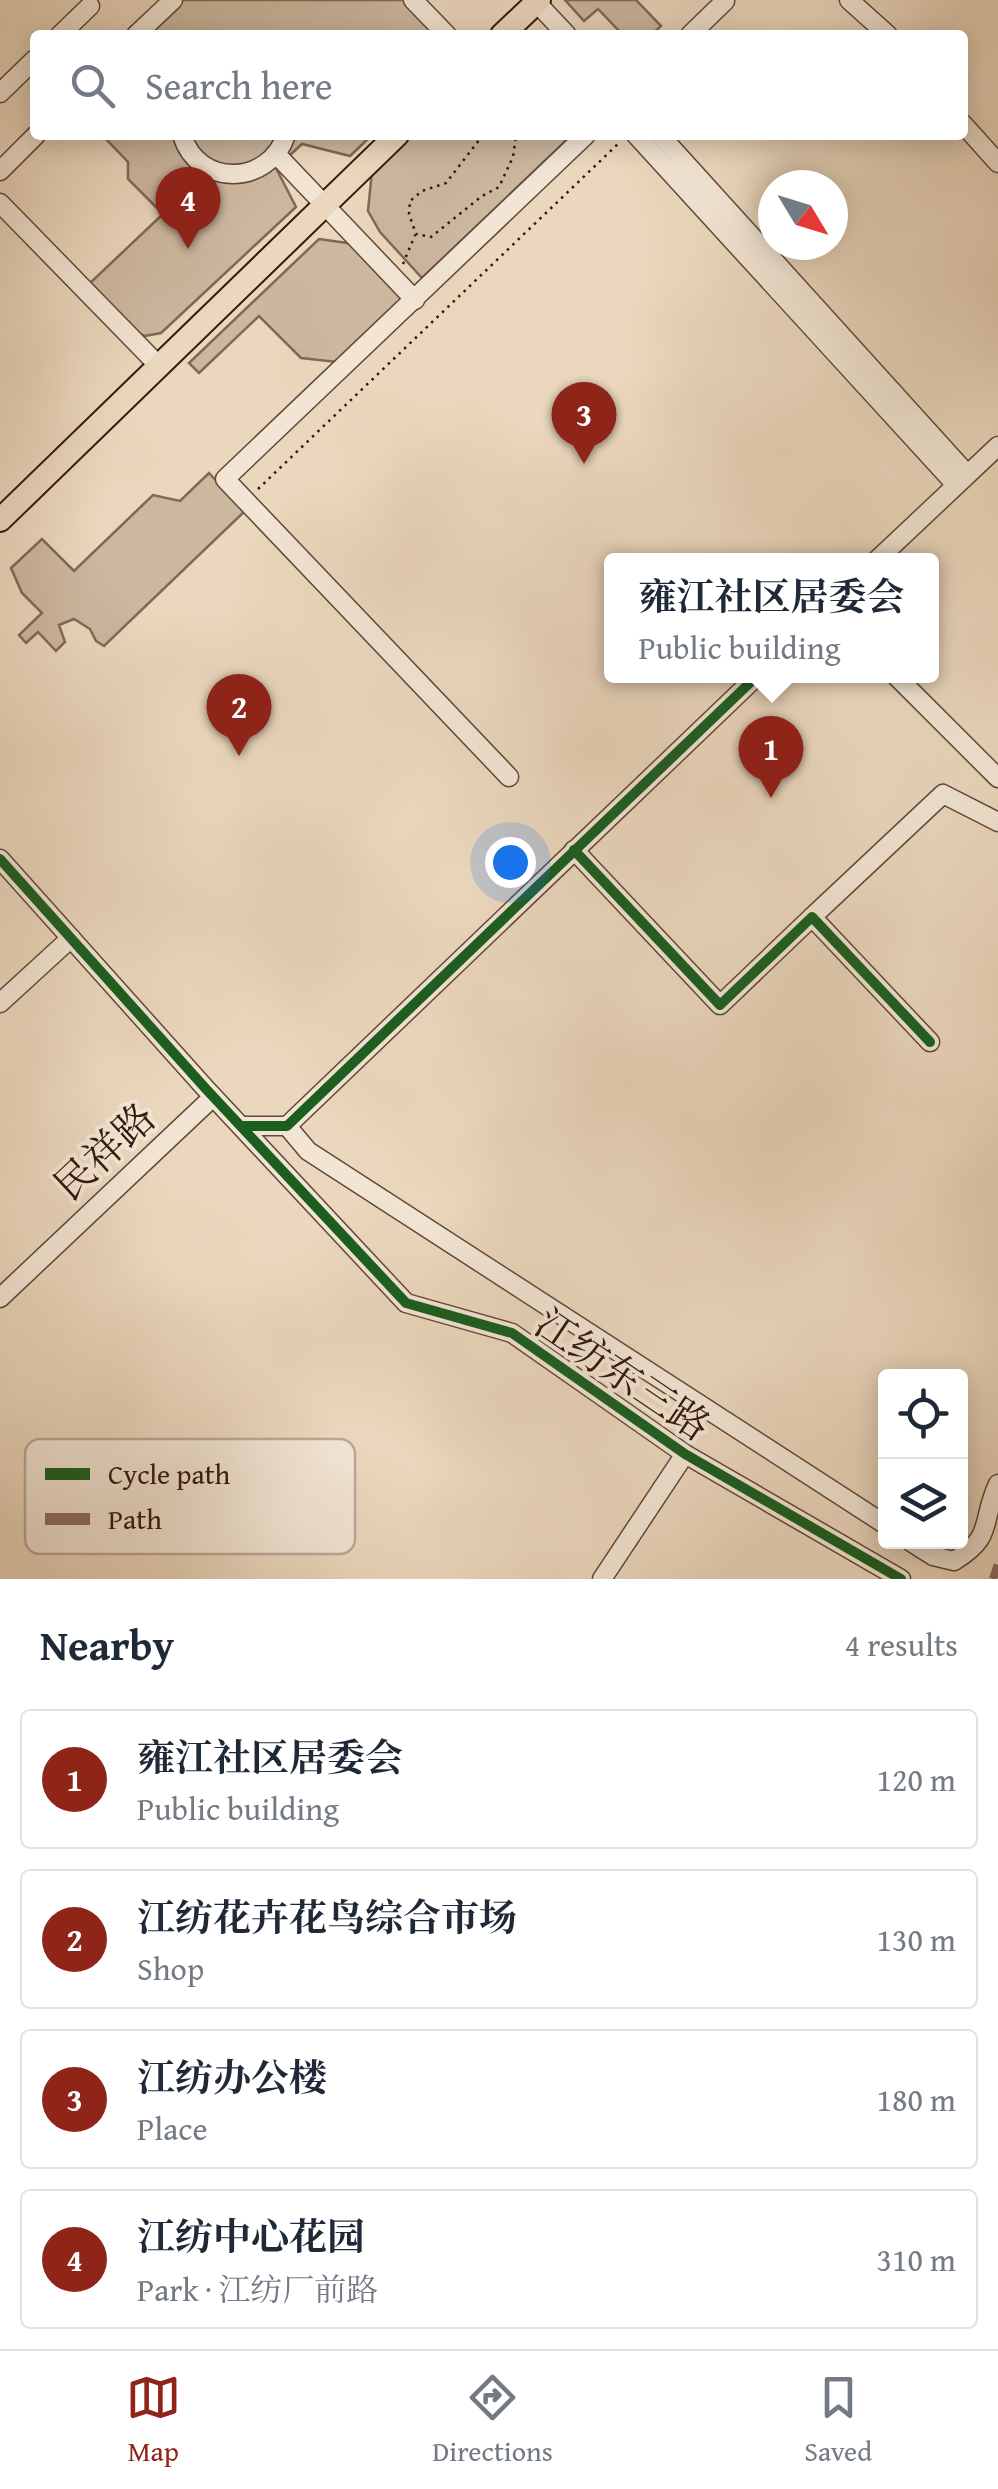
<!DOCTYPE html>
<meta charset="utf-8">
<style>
:root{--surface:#fff;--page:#f2f2f3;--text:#1f2937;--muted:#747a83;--line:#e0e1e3;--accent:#8f2418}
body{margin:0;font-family:"Gentium Book Plus","Noto Serif SC",serif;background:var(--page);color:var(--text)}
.controls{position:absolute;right:30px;bottom:30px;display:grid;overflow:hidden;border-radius:10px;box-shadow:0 5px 25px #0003}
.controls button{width:90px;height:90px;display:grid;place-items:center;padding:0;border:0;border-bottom:2px solid var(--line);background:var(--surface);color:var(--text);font:50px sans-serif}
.compass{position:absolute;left:758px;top:170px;width:90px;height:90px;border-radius:50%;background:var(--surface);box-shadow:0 5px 25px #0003;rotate:128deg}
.you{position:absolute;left:510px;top:862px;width:35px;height:35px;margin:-25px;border:8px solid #fff;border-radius:50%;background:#1a73e8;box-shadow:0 0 0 15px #1a73e833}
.badge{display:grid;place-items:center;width:65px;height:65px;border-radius:50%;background:var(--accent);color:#fff;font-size:32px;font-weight:700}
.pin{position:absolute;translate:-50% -82px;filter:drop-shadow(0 2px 5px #0008)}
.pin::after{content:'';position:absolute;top:52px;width:35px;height:30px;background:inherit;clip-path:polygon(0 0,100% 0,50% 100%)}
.popup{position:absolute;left:604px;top:553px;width:335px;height:130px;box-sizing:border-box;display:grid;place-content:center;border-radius:10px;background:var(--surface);filter:drop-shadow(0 2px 8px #0005);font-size:32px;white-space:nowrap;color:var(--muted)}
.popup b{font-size:38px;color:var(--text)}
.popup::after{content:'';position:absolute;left:50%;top:100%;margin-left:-20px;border:20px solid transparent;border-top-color:var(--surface)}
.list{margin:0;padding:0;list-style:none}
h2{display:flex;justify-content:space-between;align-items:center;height:130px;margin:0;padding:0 40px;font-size:42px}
h2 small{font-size:32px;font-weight:400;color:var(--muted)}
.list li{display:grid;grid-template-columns:65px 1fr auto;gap:30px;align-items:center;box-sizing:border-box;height:140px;margin:0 20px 20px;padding:0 20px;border:2px solid var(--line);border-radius:10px}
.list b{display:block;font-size:38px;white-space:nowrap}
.list p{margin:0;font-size:32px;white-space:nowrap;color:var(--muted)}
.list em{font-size:32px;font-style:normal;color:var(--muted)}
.icon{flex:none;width:55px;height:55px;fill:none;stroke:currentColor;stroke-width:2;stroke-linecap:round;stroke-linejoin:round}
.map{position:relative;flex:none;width:998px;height:1579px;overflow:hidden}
.search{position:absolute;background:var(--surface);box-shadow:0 5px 25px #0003;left:30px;right:30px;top:30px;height:110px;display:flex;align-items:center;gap:25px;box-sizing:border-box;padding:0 35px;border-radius:10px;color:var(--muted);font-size:38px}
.sheet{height:770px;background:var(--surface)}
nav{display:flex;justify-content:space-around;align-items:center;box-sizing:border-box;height:140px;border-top:2px solid var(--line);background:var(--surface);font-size:28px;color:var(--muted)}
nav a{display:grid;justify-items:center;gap:5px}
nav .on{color:var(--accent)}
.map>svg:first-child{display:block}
.green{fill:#ccb79f;stroke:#806856;stroke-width:2.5}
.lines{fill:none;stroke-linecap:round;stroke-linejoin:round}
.minor-casing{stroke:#614839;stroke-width:21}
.major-casing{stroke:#33180d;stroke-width:26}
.path{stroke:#33180d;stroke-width:2.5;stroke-dasharray:2.5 5;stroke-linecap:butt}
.minor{stroke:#f2e5d4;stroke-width:18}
.major{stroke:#ebd7bd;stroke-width:22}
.quiet{stroke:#8d6e63;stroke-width:8;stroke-dasharray:15 8;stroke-linecap:butt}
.cycleway-casing{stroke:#f2e5d4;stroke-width:16}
.cycleway{stroke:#1b5e20;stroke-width:10}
.labels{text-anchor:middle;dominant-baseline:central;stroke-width:8;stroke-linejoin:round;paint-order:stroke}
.street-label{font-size:40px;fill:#33180d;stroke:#f2e5d4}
.key{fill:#f2e5d4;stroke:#b9a898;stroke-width:2.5}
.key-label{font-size:28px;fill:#33180d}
</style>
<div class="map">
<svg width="998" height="1579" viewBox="0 0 998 1579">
<rect width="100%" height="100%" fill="#ebd7bd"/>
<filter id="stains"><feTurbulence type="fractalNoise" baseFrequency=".002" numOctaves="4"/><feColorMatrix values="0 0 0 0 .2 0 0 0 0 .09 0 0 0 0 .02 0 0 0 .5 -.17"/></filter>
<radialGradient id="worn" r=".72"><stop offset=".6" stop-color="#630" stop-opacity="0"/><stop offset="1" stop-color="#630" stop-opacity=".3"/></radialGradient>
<g class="green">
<polygon points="179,0 409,0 443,35 142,35"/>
<polygon points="565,0 636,0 661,26 651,35 623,35 598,9 584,21"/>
<polygon points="102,135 372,135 350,156 302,144 276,168 296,207 161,333 145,336 135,332 89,284 163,214 128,179 128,162"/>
<polygon points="410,135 572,135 422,278 380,232 368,211 372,171"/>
<polygon points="319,239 354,244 404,299 337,362 301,358 259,316 199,373 189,363"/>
<polygon points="209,473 245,511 104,646 96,641 90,629 74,619 59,625 65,642 56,651 38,632 26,643 19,635 42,613 22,593 11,568 42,539 74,571 153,495 180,501"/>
</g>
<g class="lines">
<g class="minor-casing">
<g id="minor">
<polyline points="413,0 447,35"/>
<polyline points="849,0 888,35"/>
<polyline points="536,2 567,35"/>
<polyline points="60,35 90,6"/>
<polyline points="136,35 173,0"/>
<polyline points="690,35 725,1"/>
<polyline points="0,93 35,59"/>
<polyline points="963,124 998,163"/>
<path d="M182,135C198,188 269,186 286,135"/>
<polyline points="636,135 956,485"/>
<polyline points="660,135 967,474"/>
<polyline points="277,155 415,300"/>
<polyline points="0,171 36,135"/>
<polyline points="0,203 158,365"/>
<polyline points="877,560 998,446"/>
<polyline points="896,676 998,778"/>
<polyline points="509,777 225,479 586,135"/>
<polyline points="574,850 720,1005 812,917 930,1042"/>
<polyline points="0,859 206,1089 406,1303 512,1333 685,1454 901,1579"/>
<polyline points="812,917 943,794 998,822"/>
<polyline points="0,1003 71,938"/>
<polyline points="241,1126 287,1126 757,676"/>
<polyline points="287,1126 308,1151 886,1525"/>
<polyline points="0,1298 213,1097"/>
<path d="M911,1542L933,1556L954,1561C995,1536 980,1523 998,1484"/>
<polyline points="602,1579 685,1454"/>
</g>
</g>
<g class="major-casing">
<g id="major">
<polyline points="502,35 539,0"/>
<polyline points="0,520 397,135"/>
</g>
</g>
<g class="path">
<polyline points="483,135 446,183 422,191 410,201 409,214 416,234 431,237 482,196 499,187 513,157 516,135"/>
<polyline points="403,264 415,235"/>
<polyline points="258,489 620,142"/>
</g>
<use href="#minor" class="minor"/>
<use href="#major" class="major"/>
<polyline class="quiet" points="993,1579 998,1564"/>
<g class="cycleway-casing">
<g id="cycleway">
<polyline points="574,850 720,1005 812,917 930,1042"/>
<polyline points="0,859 206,1089 406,1303 512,1333 685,1454 901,1579"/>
<polyline points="241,1126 287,1126 757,676"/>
</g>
</g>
<use href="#cycleway" class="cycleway"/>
</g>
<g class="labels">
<g class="street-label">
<text transform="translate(104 1151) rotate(-43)">民祥路</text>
<text transform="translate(623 1374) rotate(34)">江纺东三路</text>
</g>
</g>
<rect x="25" y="1439" width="330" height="115" rx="15" class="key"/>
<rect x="45" y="1468" width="45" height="12" fill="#1b5e20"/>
<rect x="45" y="1513" width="45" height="12" fill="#8d6e63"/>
<g class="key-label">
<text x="108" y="1484">Cycle path</text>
<text x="108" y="1529">Path</text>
</g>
<rect width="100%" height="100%" filter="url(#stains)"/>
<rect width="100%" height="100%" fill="url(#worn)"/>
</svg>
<div class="controls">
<button><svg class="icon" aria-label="locate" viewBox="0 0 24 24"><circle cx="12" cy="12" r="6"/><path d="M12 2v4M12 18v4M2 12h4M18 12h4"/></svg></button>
<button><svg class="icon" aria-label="layers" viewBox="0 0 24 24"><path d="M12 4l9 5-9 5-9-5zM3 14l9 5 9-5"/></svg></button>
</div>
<svg class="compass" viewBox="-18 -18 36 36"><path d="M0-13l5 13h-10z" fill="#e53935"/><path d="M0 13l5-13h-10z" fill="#747a83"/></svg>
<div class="you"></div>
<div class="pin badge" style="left:771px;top:798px">1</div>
<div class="popup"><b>雍江社区居委会</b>Public building</div>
<div class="pin badge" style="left:239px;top:756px">2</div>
<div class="pin badge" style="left:584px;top:464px">3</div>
<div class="pin badge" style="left:188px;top:249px">4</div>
<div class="search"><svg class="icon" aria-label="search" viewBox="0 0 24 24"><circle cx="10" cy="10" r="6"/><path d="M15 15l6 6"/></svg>Search here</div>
</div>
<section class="sheet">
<h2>Nearby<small>4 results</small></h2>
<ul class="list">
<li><span class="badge">1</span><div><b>雍江社区居委会</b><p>Public building</p></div><em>120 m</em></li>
<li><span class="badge">2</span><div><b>江纺花卉花鸟综合市场</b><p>Shop</p></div><em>130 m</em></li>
<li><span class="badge">3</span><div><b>江纺办公楼</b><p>Place</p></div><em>180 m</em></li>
<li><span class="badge">4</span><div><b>江纺中心花园</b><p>Park · 江纺厂前路</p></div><em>310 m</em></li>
</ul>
</section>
<nav>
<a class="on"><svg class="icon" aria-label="map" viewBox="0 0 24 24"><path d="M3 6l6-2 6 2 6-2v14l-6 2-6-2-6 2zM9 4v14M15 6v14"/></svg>Map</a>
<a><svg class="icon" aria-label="directions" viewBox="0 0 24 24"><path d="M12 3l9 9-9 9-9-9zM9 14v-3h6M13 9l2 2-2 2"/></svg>Directions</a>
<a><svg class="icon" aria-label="saved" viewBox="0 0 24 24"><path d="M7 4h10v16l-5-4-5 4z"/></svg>Saved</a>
</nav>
